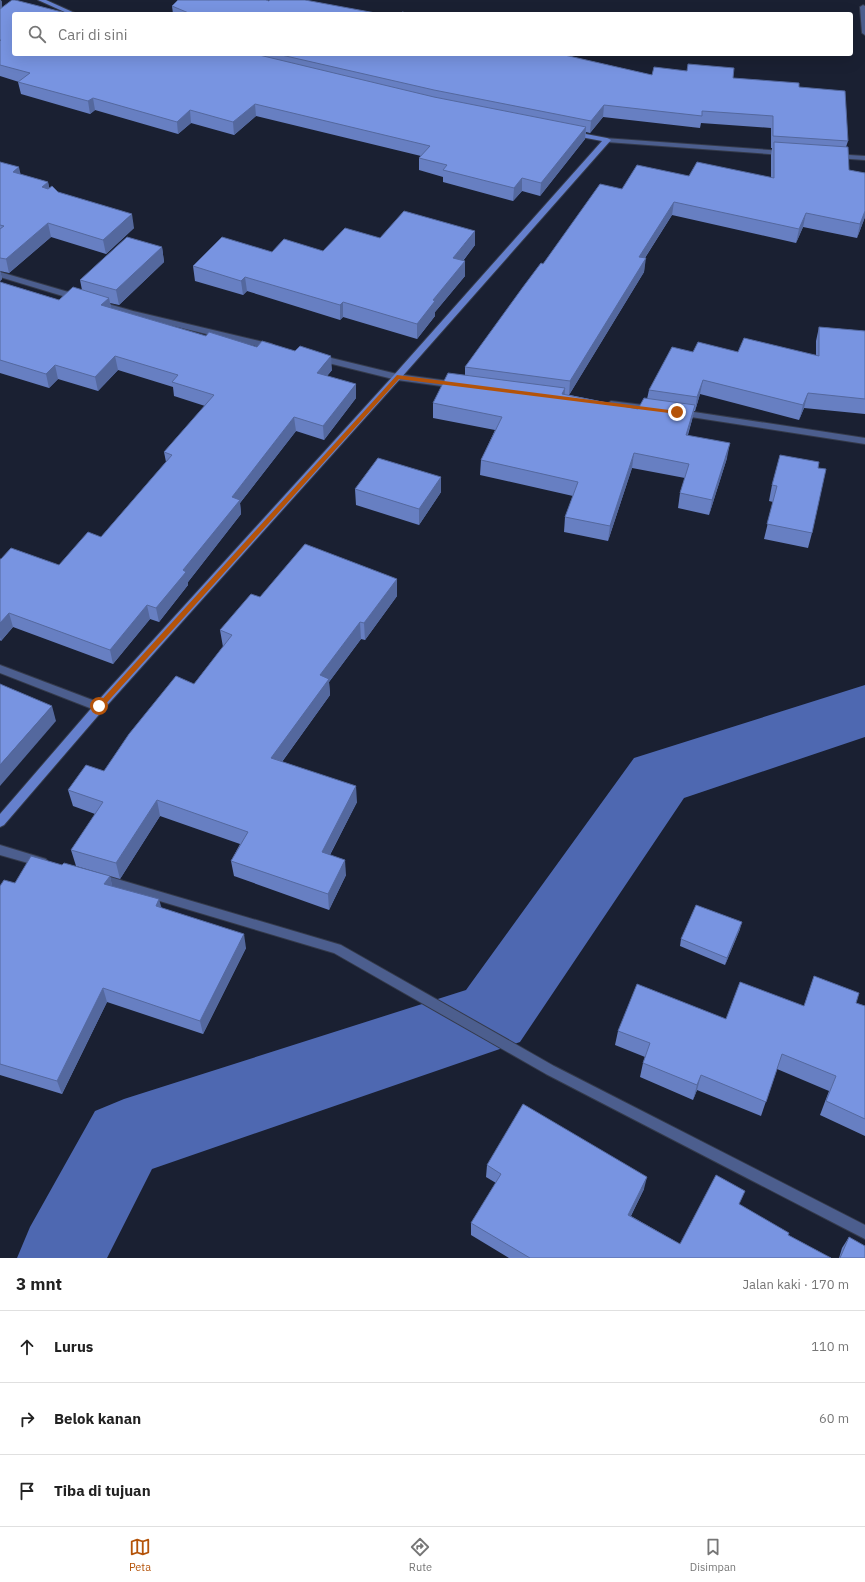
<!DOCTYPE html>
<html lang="id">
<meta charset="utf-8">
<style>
:root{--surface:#fff;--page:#f6f6f6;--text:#222;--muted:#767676;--line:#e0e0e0;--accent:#b45309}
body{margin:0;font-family:"IBM Plex Sans",sans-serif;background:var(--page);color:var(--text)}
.stop{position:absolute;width:12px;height:12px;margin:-9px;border:3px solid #b45309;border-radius:50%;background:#fff}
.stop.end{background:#b45309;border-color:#fff;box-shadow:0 1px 4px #0008}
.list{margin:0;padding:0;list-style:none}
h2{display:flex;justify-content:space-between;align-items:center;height:52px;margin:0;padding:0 16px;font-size:17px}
h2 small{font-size:13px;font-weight:400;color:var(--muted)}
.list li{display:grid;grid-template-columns:26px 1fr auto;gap:12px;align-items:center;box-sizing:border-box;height:72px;padding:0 16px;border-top:1px solid var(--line)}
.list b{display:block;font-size:15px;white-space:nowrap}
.list em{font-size:13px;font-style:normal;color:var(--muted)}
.icon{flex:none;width:22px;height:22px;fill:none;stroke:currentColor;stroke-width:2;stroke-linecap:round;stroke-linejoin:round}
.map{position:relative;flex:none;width:865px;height:1258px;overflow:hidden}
.search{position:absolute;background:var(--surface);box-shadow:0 4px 16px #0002;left:12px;right:12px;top:12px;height:44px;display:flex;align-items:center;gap:10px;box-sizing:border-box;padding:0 14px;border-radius:4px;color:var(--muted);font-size:15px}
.sheet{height:268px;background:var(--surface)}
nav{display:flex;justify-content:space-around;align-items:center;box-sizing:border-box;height:56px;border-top:1px solid var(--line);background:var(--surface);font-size:11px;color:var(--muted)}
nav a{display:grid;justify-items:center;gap:2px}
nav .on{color:var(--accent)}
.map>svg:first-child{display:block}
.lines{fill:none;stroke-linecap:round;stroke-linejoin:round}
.river{fill:#4e68b1;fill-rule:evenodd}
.street-casing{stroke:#343a4b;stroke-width:2}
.secondary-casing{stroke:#343a4b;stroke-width:2}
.street{fill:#4c5e8e;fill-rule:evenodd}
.secondary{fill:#6580cd;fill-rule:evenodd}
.wall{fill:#677fc2}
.shaded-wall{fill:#54689e}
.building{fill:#7894e1;stroke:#54689e}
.route{fill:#b45309}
</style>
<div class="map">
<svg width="865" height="1258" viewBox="0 0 865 1258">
<rect width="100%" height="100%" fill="#1a2032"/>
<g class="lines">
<polygon class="river" points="865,685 865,737 684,798 520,1042 152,1169 107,1258 17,1258 30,1227 95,1111 124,1099 466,990 634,758"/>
<g class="street-casing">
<g id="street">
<polygon points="863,5 865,6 865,35 862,33 860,7"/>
<polygon points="604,138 784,151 788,153 784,155 607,142 604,142"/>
<polygon points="833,154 865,156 865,160 836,158 832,156"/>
<polygon points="0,272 82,296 83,298 82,300 76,300 0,277"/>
<polygon points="95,301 98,301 133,311 272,344 276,347 272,350 128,315 95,305"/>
<polygon points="319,355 397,374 456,382 460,385 456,388 397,380 316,360 315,358"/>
<polygon points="611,401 651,406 655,409 651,412 608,406 607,404"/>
<polygon points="681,410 865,438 865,444 678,415 677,413 678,411"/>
<polygon points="0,665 103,704 104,707 103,710 95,710 0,673"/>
<polygon points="0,845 46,859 48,862 46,865 42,867 0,855"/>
<polygon points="100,874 341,945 554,1066 865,1225 865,1239 546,1074 334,953 96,882 94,879 96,876"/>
</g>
</g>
<g class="secondary-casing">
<g id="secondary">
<polygon points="38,0 46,0 77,14 69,14"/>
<polygon points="570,131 607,138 611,140 400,379 103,710 4,825 0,827 0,814 95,704 394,375 602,141 570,135"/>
</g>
</g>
<use href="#street" class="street"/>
<use href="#secondary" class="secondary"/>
</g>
<g class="wall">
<polygon points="0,0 2,2 2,7 14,54 560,54 652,75 733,78 799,87 848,141 846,147 849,170 865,173 865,217 857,238 803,227 796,243 672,215 645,258 644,272 569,395 565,394 638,409 647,399 649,390 693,352 738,352 816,355 816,341 819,327 865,331 865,414 804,408 799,420 700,394 695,411 694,411 692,420 688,435 727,458 709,515 678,508 680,493 685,478 632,468 608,541 564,532 565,517 573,496 480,475 481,460 495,430 433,418 433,403 465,375 465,367 543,264 622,189 689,176 771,178 771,155 772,148 771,148 771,128 701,123 700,128 603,117 590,133 586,132 585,139 540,196 522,191 513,201 443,182 443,177 419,170 419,158 421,156 256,116 234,135 191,123 178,134 95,110 90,114 21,94 18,82 19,82 0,76"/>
<polygon points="172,6 381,14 173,14"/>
<polygon points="0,162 20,174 48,182 49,188 134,228 106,254 51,237 9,273 0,271 2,279 0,281"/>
<polygon points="380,238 475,245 463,261 465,261 465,276 435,312 435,316 417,339 343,317 340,320 247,291 243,295 195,281 193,266 272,252 323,251"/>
<polygon points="162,247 164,262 119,305 110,303 111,308 206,336 332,370 327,376 356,398 324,440 296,431 240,503 241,514 188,582 188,585 159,622 150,619 113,664 13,627 1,641 0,640 0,559 59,565 101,537 166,462 164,452 205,406 174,396 173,387 118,370 98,391 58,379 49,388 0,373 0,282 59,300 82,290 80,280"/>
<polygon points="818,468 812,533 808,548 764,539 773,502 769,501 772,485"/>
<polygon points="441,477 441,492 419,525 356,505 355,489"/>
<polygon points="397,579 397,596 365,640 361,639 329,682 330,695 282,762 357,802 330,855 346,875 329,910 234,876 231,861 240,844 160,816 120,879 76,866 71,850 95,814 73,806 68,790 104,771 194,684 223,647 220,630 260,597"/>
<polygon points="62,865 110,876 112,886 162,908 246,948 203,1034 107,1002 62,1094 0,1075 0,886 15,883"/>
<polygon points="740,929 725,965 680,946 681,939"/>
<polygon points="856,1003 865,1006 865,1136 820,1115 829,1091 777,1069 761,1116 697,1090 693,1100 640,1077 643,1063 645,1057 615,1045 618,1031 726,1019 803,1006"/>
<polygon points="487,1165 644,1189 631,1216 680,1244 740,1205 788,1235 831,1258 509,1258 471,1235 471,1223 496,1183 486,1177"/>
<polygon points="849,1237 865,1258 839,1258 842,1248"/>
</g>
<g class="shaded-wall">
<polygon points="0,0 1,0 2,2 2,19 0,21"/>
<polygon points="93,98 95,110 90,114 88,101"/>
<polygon points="255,104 256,116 234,135 233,122"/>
<polygon points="604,105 603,117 590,133 591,121"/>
<polygon points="190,110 191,123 178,134 177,122"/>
<polygon points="586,127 585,139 540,196 541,183"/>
<polygon points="19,167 22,181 13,172"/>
<polygon points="522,178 522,191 513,201 514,188"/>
<polygon points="48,182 51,196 42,187"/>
<polygon points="674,202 672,215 637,270 639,257"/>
<polygon points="865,211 865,217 857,238 860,224"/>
<polygon points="806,213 803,227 796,243 799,229"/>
<polygon points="132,214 134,228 106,254 103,240"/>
<polygon points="48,223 51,237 9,273 6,259"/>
<polygon points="475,231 475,245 453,273 453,258"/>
<polygon points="162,247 164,262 119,305 116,290"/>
<polygon points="646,258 644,272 569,395 570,381"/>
<polygon points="465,261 465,276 435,312 435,316 417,339 417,324 433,300"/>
<polygon points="0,270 2,279 0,281"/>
<polygon points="245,277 247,291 243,295 241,281"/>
<polygon points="109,298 112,312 101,305"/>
<polygon points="343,302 343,317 340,320 340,305"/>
<polygon points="115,356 118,370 98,391 95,377"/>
<polygon points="331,356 332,370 318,387 317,373"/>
<polygon points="55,365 58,379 49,388 46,374"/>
<polygon points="703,380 700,394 695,411 697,397"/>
<polygon points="356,384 356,398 324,440 323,426"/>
<polygon points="565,388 564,403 562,394"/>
<polygon points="808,393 804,408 799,420 803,405"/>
<polygon points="695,405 692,420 683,449 686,435"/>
<polygon points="294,417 296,431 240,503 241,514 188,582 188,585 159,622 156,608 183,570 232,497"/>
<polygon points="730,443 727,458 709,515 712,500"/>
<polygon points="634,453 632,468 608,541 610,526"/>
<polygon points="441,477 441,492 419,525 419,509"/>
<polygon points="397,579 397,596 365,640 364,623"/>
<polygon points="147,605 150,619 113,664 110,650"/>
<polygon points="9,613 13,627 1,641 0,637 0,623"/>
<polygon points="360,622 361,639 329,682 330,695 273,774 271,758 320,675"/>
<polygon points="52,706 56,721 0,786 0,765"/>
<polygon points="356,786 357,802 323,868 322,852"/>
<polygon points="157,800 160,816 120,879 116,863"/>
<polygon points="345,860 346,875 329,910 328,894"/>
<polygon points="110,876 113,890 104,884"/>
<polygon points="159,899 163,913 156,906"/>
<polygon points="742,922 740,929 725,965 727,958"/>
<polygon points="244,934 246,948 203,1034 200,1021"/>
<polygon points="103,988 107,1002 62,1094 57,1081"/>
<polygon points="701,1075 697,1090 693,1100 697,1085"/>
<polygon points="647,1177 644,1189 625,1227 628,1215"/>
</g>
<g class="building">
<polygon points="12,0 15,0 70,14 14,14 14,54 255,54 434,97 586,127 541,183 522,178 514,188 443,170 447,165 419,158 430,146 255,104 233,122 190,110 177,122 93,98 88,101 18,82 30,73 0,65 0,41 1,40 0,40 0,9"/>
<polygon points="178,0 266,0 269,1 270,0 305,0 381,14 191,14 172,6"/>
<polygon points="402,12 412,14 400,14"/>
<polygon points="277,54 560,54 652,75 654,67 687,71 688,64 734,68 733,78 799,83 799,87 845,91 848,141 773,136 773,116 702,111 702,116 604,105 591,121 434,90"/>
<polygon points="774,142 848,147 849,170 865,173 865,211 860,224 806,213 799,229 674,202 639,257 646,258 570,381 465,367 523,287 541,263 543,264 600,184 622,189 637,165 689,176 697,162 774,178"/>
<polygon points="0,162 19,167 13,172 48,182 42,187 48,189 52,186 58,192 132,214 103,240 48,223 6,259 0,258 0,229 4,226 0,225"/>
<polygon points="404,211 475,231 453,258 465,261 433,300 435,301 417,324 343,302 340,305 245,277 241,281 193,266 222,237 272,252 284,239 323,251 345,228 380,238"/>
<polygon points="127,237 162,247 116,290 80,280"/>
<polygon points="0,282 59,300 73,287 109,298 101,305 206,336 209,332 257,347 262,341 295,351 300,346 331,356 317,373 356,384 323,426 294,417 232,497 240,500 183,570 186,572 156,608 147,605 110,650 9,613 0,623 0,559 1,559 11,548 59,565 88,532 101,537 172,455 164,452 214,395 172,382 178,375 115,356 95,377 55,365 46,374 0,360"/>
<polygon points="819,327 865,331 865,399 808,393 803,405 703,380 697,397 649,390 672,347 693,352 698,342 738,352 744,338 819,356"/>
<polygon points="448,373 565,388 562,394 638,409 644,398 695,405 686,435 730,443 712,500 680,493 689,464 634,453 610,526 565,517 578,482 481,460 502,417 433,403"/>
<polygon points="780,455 819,462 818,468 826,469 812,533 767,524 777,486 772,485"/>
<polygon points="378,458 441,477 419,509 355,489"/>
<polygon points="305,544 397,579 364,623 360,622 320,675 329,679 271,758 356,786 322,852 345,860 328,894 231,861 248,832 157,800 116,863 71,850 103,802 68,790 86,765 104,771 129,734 176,676 194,684 232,635 220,630 251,594 260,597"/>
<polygon points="0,684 52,706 0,765"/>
<polygon points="31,856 62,865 64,863 110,876 104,884 159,899 156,906 244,934 200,1021 103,988 57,1081 0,1064 0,886 4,880 15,883"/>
<polygon points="696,905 742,922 727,958 681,939"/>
<polygon points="814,976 859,993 856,1003 865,1006 865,1119 826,1101 836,1076 782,1054 766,1102 701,1075 697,1085 643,1063 650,1043 618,1031 637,984 726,1019 740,982 804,1006"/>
<polygon points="523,1104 647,1177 628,1215 680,1244 716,1175 745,1191 739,1204 789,1233 788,1235 831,1258 530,1258 471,1223 501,1174 487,1165"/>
<polygon points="849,1237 865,1246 865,1258 840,1258"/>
</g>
<polygon class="route" points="397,375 677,411 680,412 677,414 399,379 102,708 97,708 97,705"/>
</svg>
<div class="stop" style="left:99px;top:706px"></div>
<div class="stop end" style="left:677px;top:412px"></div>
<div class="search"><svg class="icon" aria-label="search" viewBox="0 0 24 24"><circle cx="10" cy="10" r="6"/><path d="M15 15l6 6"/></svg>Cari di sini</div>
</div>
<section class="sheet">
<h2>3 mnt<small>Jalan kaki · 170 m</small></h2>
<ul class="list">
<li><svg class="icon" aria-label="ahead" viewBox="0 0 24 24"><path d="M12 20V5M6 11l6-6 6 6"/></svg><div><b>Lurus</b></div><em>110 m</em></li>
<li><svg class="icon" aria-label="right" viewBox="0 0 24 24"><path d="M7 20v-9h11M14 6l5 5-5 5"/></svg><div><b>Belok kanan</b></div><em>60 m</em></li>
<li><svg class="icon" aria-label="arrive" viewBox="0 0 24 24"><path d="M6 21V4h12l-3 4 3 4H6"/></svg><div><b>Tiba di tujuan</b></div></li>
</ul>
</section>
<nav>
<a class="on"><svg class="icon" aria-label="map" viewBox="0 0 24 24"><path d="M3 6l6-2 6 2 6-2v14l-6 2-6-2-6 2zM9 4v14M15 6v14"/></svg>Peta</a>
<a><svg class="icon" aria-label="directions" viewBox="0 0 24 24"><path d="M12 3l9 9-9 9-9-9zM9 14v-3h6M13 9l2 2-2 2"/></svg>Rute</a>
<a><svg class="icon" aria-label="saved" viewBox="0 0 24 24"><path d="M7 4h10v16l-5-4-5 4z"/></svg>Disimpan</a>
</nav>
